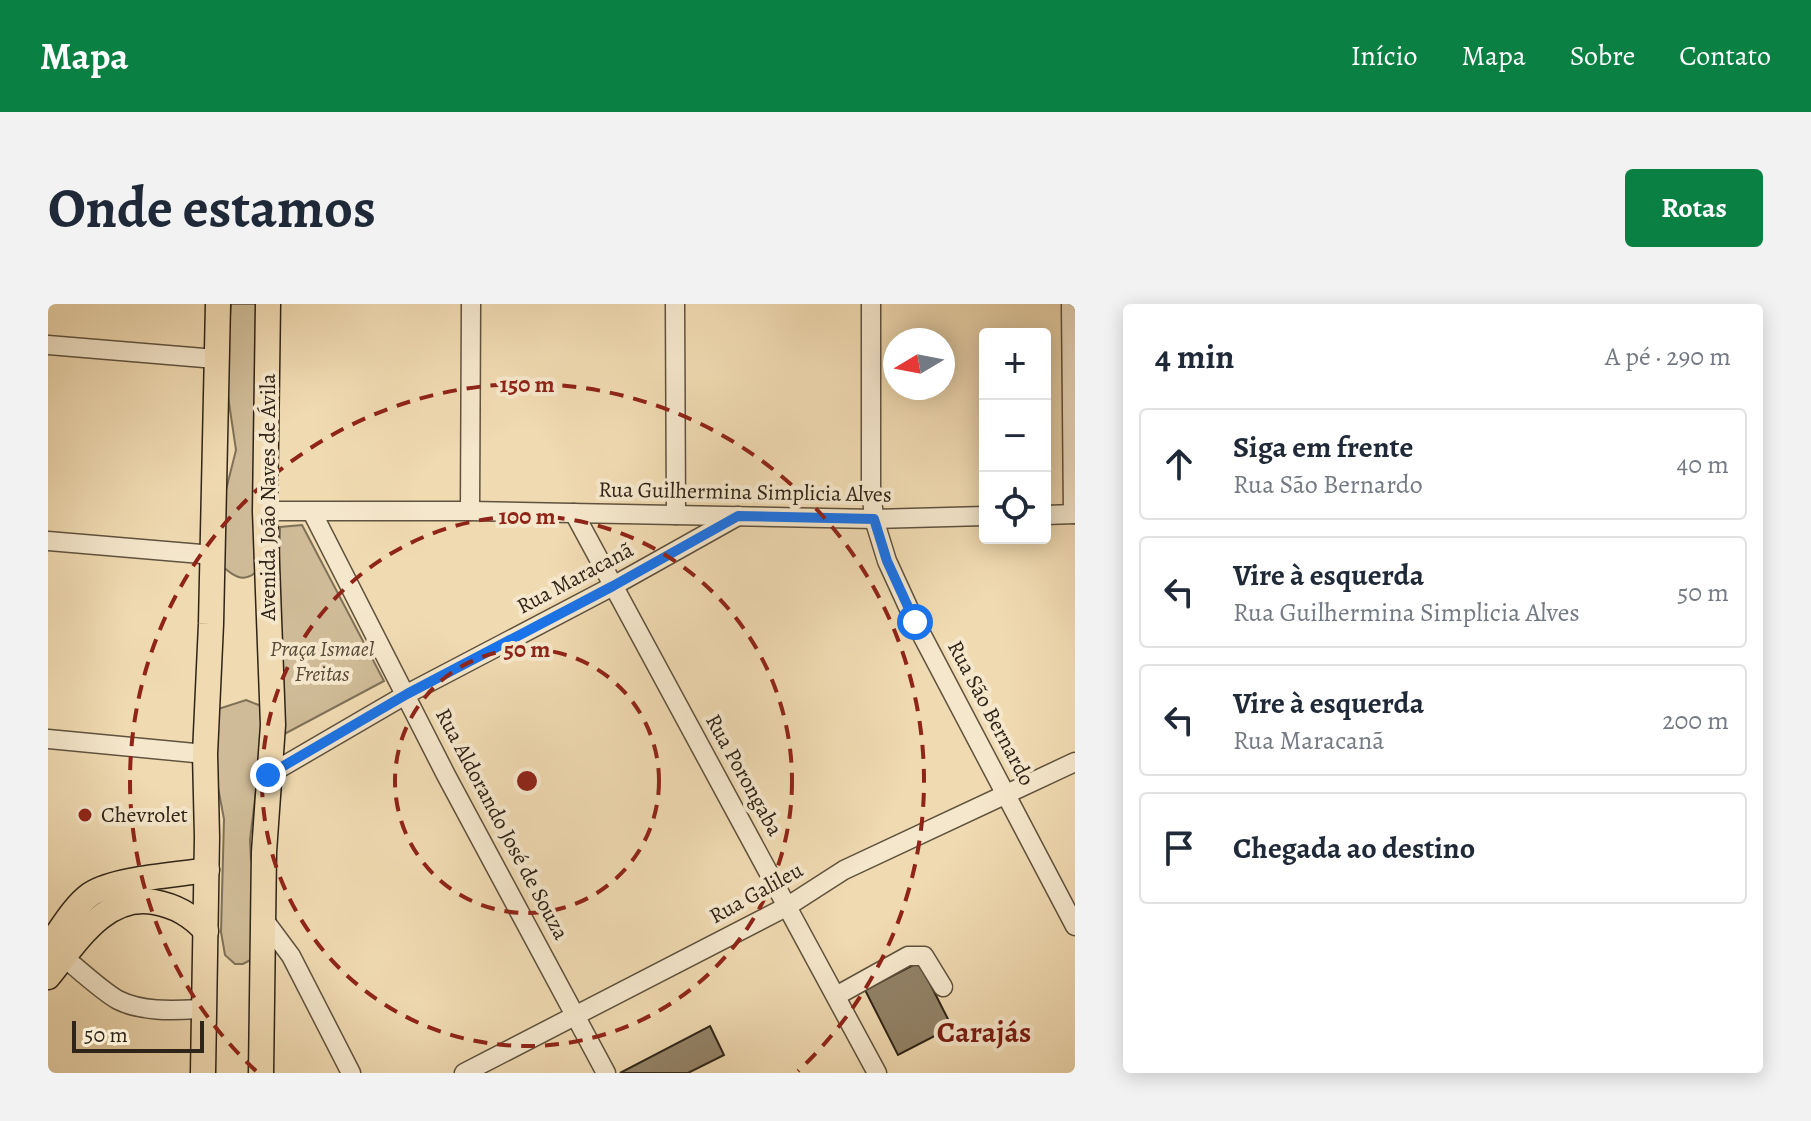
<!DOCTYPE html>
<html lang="pt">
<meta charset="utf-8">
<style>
:root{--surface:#fff;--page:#f2f2f3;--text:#1f2937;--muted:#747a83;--line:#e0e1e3;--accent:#0b8043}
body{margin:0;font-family:Alegreya,serif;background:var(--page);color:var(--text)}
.controls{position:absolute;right:24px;top:24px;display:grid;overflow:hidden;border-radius:8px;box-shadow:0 4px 20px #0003}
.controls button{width:72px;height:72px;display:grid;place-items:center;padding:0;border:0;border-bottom:2px solid var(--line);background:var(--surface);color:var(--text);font:40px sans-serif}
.compass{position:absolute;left:835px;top:24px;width:72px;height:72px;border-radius:50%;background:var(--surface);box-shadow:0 4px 20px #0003;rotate:260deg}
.scale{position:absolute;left:24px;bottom:20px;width:132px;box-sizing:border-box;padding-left:8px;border:4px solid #2f2418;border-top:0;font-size:22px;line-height:28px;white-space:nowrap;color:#2f2418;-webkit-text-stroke:6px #f5e7cc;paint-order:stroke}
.stop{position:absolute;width:24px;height:24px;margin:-18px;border:6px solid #1a73e8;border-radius:50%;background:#fff}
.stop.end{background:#1a73e8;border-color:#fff;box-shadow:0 2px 8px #0008}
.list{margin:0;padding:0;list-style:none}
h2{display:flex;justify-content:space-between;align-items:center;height:104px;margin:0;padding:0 32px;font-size:34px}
h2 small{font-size:26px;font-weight:400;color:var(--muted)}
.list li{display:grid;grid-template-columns:52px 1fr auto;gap:24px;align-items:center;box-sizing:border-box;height:112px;margin:0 16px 16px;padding:0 16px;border:2px solid var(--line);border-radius:8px}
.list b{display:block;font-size:30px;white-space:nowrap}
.list p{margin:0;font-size:26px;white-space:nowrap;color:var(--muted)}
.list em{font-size:26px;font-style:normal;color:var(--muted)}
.icon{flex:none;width:44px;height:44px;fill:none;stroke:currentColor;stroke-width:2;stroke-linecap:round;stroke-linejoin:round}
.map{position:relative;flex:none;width:1027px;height:769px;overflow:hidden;border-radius:8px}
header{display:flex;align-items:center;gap:48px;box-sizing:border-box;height:112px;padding:0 40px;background:var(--accent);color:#fff}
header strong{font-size:38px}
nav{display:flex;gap:44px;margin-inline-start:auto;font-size:28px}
.intro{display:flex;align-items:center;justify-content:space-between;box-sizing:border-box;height:192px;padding:0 48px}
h1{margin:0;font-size:56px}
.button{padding:20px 36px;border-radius:8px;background:var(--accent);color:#fff;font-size:28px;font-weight:700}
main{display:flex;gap:48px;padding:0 48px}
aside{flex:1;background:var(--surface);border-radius:8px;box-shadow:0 4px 20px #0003}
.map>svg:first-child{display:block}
.green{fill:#cfbb97;stroke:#7f7058;stroke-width:2}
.building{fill:#938368;stroke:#2f2418;stroke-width:2}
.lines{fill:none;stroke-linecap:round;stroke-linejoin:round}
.minor-casing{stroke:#5f523e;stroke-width:21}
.major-casing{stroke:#2f2418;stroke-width:27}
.minor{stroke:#f5e7cc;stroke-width:18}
.major{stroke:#f0dab1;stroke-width:24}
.route{stroke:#1a73e8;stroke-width:10}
.ring{fill:none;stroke:#8f2418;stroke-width:4;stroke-dasharray:14 10}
.poi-dot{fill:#8f2418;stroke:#f5e7cc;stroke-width:3}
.labels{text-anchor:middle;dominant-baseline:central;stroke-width:8;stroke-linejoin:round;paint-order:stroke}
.street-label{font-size:22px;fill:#2f2418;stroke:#f5e7cc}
.park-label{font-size:22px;font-style:italic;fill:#574a38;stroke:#f5e7cc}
.poi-label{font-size:22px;fill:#2f2418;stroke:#f5e7cc;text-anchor:start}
.district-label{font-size:30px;font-weight:bold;fill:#7a1f14;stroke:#f5e7cc}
.centre{fill:#8f2418;stroke:#f5e7cc;stroke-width:4}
.ring-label{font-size:24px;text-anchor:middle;font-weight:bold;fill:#8f2418;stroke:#f5e7cc;stroke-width:8;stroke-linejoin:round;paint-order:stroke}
</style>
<header>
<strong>Mapa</strong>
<nav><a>Início</a><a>Mapa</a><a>Sobre</a><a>Contato</a></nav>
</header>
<div class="intro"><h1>Onde estamos</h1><a class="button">Rotas</a></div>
<main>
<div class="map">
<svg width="1027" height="769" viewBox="0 0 1027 769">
<rect width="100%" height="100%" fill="#f0dab1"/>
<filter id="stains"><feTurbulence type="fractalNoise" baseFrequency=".0025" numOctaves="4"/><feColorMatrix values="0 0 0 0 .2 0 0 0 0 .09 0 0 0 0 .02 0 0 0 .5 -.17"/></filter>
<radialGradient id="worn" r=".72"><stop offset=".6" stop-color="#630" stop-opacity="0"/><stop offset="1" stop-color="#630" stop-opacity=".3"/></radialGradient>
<g class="green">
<path d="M183,0H215L208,268C195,280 184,271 173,261L176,194L188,146L177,72Z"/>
<polygon points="254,221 336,377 227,435 232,223"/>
<polygon points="198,396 218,404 202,536 203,556 207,568 208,653 195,660 187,660 177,651 173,628 176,515 160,431 170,405"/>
</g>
<g class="building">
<polygon points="871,658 904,723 850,751 817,686"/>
<polygon points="662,722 676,751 640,769 572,769"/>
</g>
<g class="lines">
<g class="minor-casing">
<g id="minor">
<polyline points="627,0 628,211"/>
<polyline points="823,0 823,182 826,215 839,257 867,318 1027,622"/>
<polyline points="1023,0 1025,210"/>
<polyline points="0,41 168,55"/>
<polyline points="217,207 422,207 826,215 937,212"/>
<polyline points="422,207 423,0"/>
<polyline points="264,208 398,471 558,769"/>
<polyline points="526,209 829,769"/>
<polyline points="997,211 1027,210"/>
<polyline points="0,237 165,251"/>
<polyline points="0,435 157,450"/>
<polyline points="220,471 359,390 565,282 690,212"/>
<polyline points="217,617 243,652 303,769"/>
<path d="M6,645C24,659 52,686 70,696C96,709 129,706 157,705"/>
<polyline points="788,692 860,652 876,652 895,683"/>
<polyline points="416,769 740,602 796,566 1027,458"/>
</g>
</g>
<g class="major-casing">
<g id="major">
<path d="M0,643C13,626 25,603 43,590C68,574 129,571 159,566"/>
<path d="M0,673C27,640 57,589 106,598C128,602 143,611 158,627"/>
<polyline points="155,769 159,533 157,450 163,320 170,0"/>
<polyline points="213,769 216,548 225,421 217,207 220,0"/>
</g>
</g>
<use href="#minor" class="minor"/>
<use href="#major" class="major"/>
</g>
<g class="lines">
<polyline class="route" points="220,471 359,390 565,282 690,212 826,215 839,257 867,318"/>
</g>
<g class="ring">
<circle cx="479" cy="477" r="132"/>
<circle cx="479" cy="477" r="265"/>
<path d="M208 767A397 397 0 1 1 750 767"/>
</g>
<circle class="poi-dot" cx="37" cy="511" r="8"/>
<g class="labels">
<g class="street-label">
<text transform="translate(697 188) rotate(1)">Rua Guilhermina Simplicia Alves</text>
<text transform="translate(220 193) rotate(-90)">Avenida João Naves de Ávila</text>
<text transform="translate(527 274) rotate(-28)">Rua Maracanã</text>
<text transform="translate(943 409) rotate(62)">Rua São Bernardo</text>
<text transform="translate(696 471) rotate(61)">Rua Porongaba</text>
<text transform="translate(454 520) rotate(62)">Rua Aldorando José de Souza</text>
<text transform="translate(708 589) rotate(-29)">Rua Galileu</text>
</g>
<g class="park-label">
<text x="274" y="345">Praça Ismael<tspan x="274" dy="25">Freitas</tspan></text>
</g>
<g class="poi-label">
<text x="53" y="511">Chevrolet</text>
</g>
<g class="district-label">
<text x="936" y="728">Carajás</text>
</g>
</g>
<circle cx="479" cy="477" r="12" class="centre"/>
<g class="ring-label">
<text x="479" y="88">150 m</text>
<text x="479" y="220">100 m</text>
<text x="479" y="353">50 m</text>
</g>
<rect width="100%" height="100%" filter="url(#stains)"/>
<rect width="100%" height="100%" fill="url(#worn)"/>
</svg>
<div class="controls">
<button>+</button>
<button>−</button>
<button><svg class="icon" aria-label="locate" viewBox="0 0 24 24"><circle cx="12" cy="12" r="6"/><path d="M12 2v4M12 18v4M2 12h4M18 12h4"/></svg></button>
</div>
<svg class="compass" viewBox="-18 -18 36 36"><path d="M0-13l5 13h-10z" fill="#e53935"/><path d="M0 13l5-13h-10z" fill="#747a83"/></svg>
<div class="scale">50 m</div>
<div class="stop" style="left:867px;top:318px"></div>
<div class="stop end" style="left:220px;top:471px"></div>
</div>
<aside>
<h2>4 min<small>A pé · 290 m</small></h2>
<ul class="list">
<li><svg class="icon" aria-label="ahead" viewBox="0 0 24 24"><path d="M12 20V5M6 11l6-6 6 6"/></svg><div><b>Siga em frente</b><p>Rua São Bernardo</p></div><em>40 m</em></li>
<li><svg class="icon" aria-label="left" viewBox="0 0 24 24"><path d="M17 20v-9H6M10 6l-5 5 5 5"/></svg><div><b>Vire à esquerda</b><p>Rua Guilhermina Simplicia Alves</p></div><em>50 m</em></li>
<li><svg class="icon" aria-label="left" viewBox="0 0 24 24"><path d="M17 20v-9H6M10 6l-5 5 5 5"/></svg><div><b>Vire à esquerda</b><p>Rua Maracanã</p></div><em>200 m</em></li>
<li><svg class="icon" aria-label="arrive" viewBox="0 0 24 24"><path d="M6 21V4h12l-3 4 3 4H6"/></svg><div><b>Chegada ao destino</b></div></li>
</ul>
</aside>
</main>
